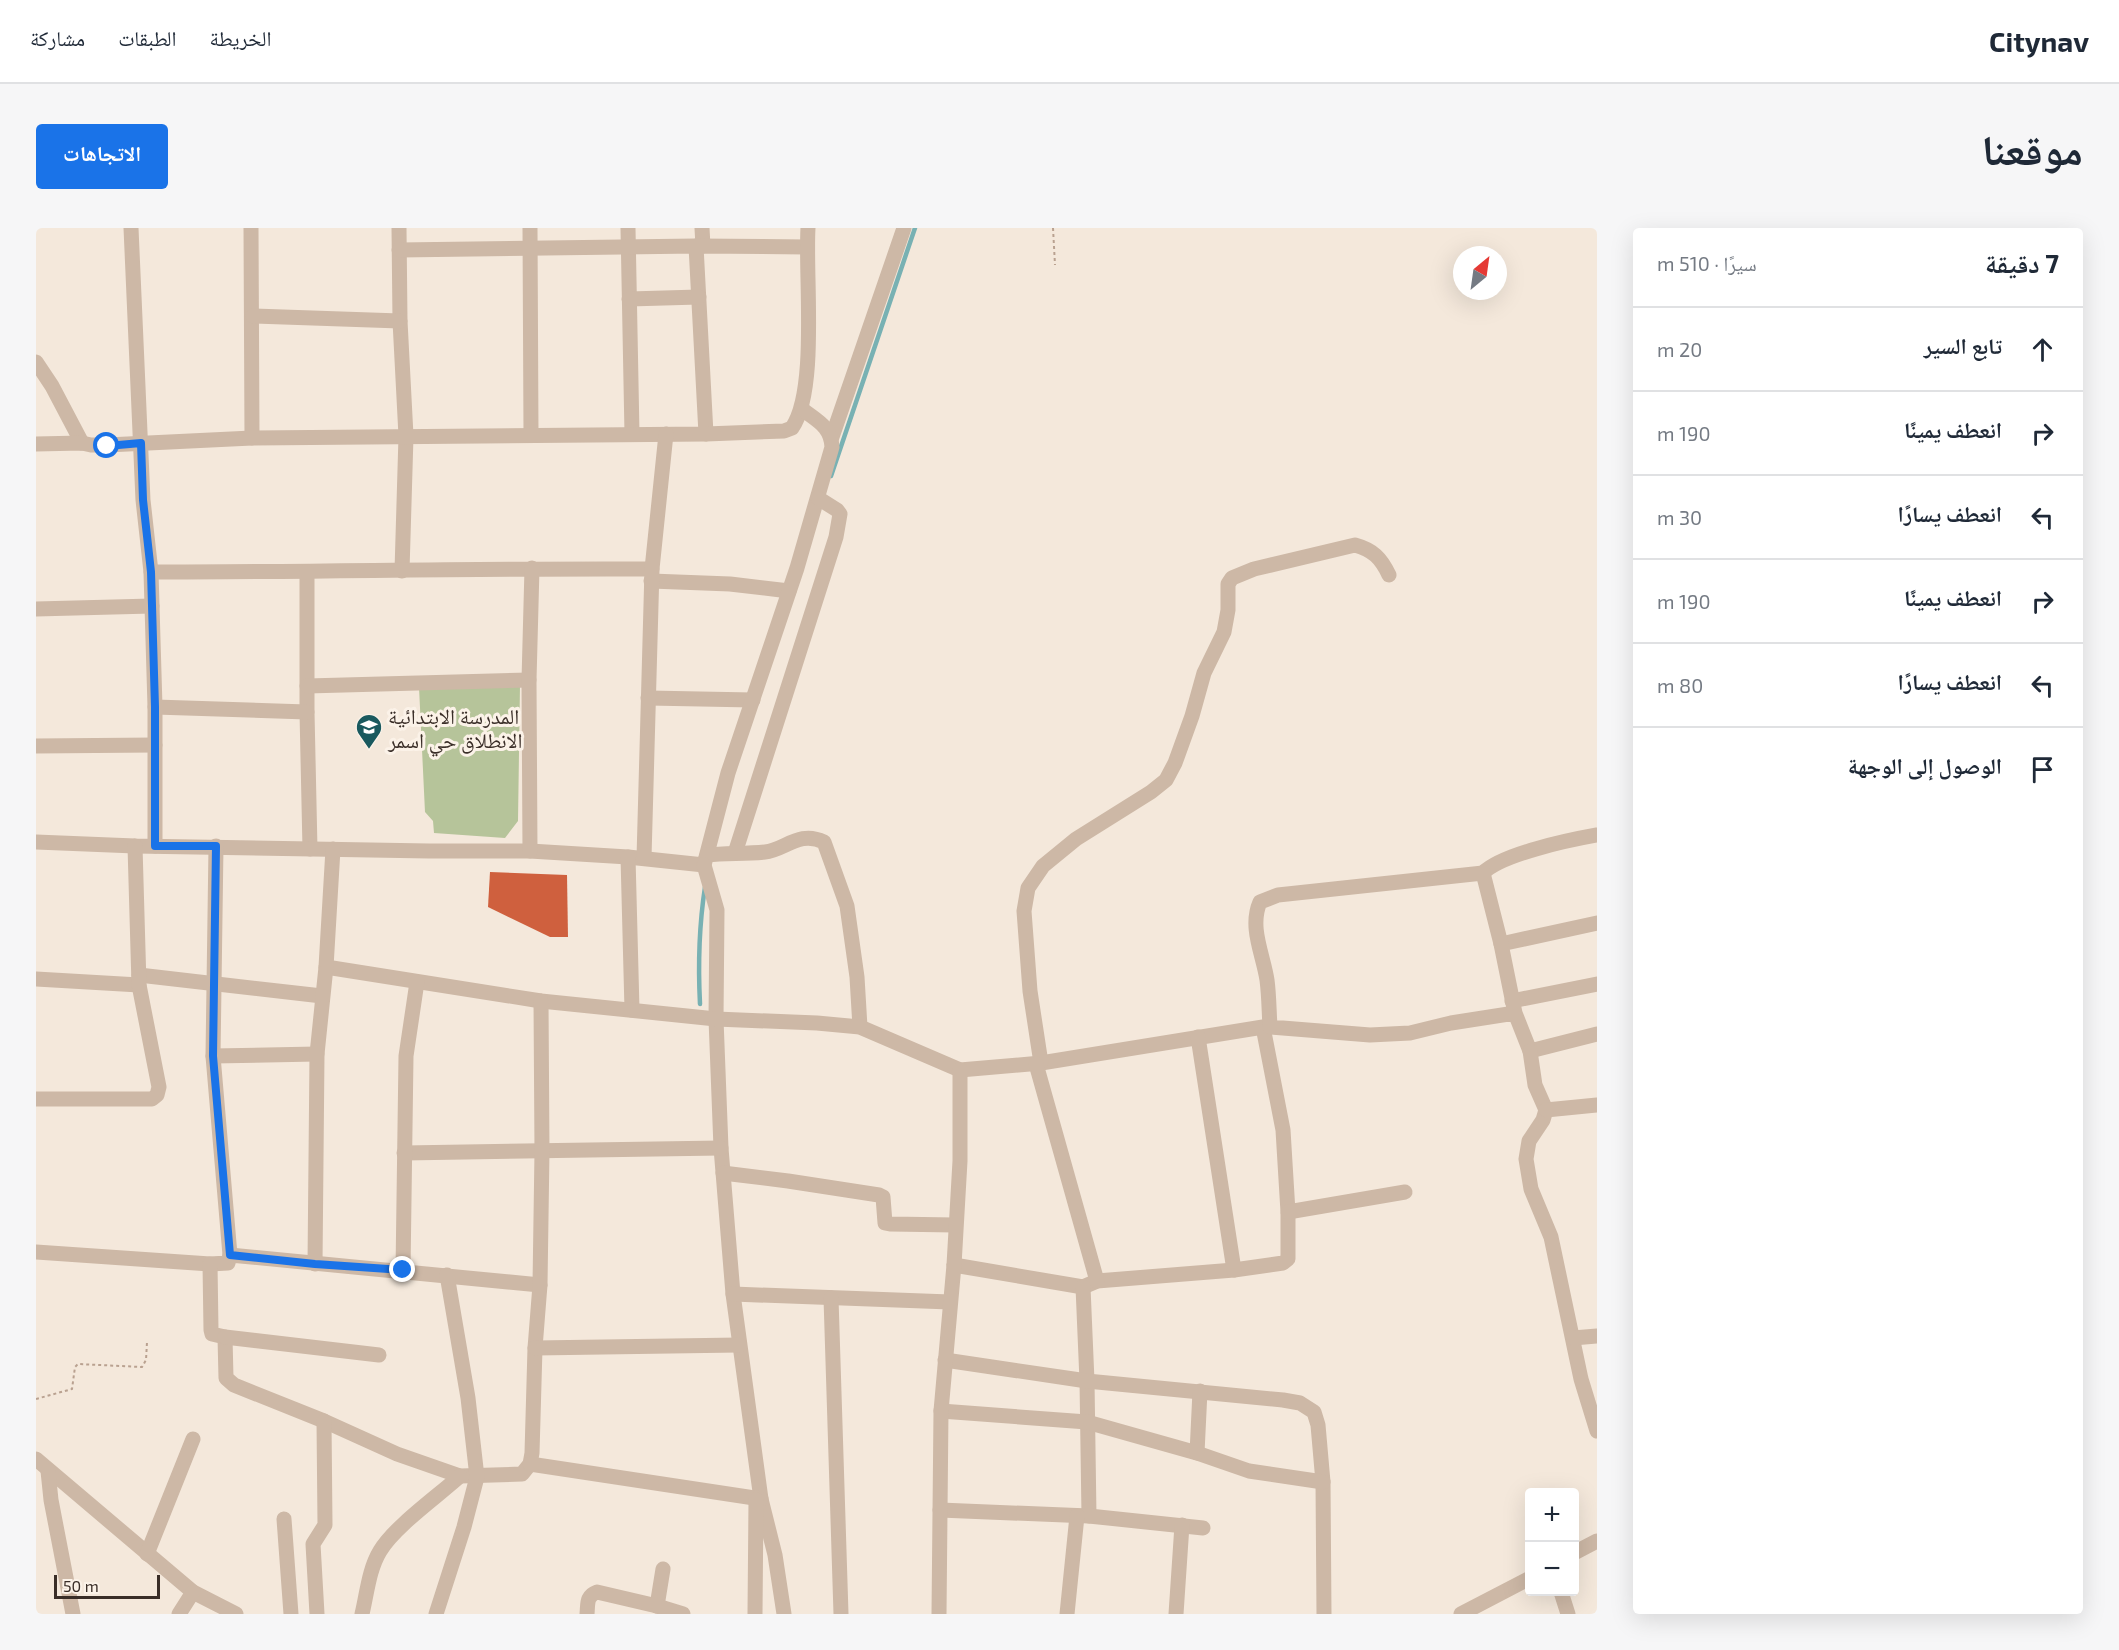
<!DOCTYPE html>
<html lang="ar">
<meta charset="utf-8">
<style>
:root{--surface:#fff;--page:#f6f6f7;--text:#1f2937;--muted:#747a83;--line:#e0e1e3;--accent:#1a73e8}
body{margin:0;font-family:"Exo 2","Noto Naskh Arabic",sans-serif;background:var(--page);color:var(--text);direction:rtl}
.controls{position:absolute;right:18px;bottom:18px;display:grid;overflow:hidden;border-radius:6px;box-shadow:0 6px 24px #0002}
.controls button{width:54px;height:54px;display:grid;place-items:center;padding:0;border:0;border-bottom:2px solid var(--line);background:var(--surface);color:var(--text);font:30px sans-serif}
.compass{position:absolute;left:1417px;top:18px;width:54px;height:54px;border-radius:50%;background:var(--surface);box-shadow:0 6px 24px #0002;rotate:29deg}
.scale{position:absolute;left:18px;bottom:15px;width:106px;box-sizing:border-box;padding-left:6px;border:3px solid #392d27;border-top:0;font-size:16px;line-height:21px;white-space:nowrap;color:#392d27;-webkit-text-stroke:4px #fbf2e8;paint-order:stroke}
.stop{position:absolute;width:18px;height:18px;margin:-14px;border:4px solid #1a73e8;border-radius:50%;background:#fff}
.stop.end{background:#1a73e8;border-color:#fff;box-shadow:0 2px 6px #0008}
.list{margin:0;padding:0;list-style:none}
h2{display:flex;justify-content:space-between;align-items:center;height:78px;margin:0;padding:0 24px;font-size:26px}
h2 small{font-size:20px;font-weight:400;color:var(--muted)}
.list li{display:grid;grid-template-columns:39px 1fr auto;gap:18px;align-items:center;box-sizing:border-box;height:84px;padding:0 24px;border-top:2px solid var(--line)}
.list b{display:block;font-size:22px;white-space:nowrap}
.list em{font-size:20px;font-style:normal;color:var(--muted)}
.icon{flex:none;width:33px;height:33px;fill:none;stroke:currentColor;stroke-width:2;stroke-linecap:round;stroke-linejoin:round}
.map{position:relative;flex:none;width:1561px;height:1386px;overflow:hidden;direction:ltr;border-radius:6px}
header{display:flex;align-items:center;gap:36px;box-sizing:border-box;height:84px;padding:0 30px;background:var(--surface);border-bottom:2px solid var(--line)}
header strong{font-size:28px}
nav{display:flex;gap:33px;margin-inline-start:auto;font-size:21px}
.intro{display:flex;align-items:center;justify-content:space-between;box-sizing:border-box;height:144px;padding:0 36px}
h1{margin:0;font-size:42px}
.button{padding:15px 27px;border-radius:6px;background:var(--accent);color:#fff;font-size:21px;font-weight:700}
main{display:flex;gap:36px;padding:0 36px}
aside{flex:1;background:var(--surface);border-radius:6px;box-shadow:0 6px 24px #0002}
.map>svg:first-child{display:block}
.green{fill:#b6c49a}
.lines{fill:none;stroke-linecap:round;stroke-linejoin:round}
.stream{stroke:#78b1b3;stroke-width:4.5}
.building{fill:#cf603e}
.path{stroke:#b9a190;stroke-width:2;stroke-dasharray:3 3;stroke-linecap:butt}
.minor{stroke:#cdb8a6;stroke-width:15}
.route{stroke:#1a73e8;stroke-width:8}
.labels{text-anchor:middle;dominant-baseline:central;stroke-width:6;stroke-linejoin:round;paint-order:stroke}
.poi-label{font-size:21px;fill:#392d27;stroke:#fbf2e8;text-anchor:start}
</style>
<header>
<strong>Citynav</strong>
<nav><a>الخريطة</a><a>الطبقات</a><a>مشاركة</a></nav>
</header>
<div class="intro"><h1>موقعنا</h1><a class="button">الاتجاهات</a></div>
<main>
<aside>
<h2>7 دقيقة<small>سيرًا · 510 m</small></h2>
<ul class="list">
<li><svg class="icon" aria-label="ahead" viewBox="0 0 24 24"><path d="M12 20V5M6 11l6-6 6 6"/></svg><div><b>تابع السير</b></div><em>20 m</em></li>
<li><svg class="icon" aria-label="right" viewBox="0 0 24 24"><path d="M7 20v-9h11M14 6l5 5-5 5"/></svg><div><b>انعطف يمينًا</b></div><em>190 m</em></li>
<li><svg class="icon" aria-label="left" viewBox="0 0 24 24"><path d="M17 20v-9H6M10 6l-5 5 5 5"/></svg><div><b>انعطف يسارًا</b></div><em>30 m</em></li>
<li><svg class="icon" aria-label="right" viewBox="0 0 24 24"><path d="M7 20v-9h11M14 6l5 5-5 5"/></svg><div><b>انعطف يمينًا</b></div><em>190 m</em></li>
<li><svg class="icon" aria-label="left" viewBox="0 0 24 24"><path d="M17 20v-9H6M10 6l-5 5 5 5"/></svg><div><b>انعطف يسارًا</b></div><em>80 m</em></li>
<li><svg class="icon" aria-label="arrive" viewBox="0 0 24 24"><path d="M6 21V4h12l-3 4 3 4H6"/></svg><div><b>الوصول إلى الوجهة</b></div></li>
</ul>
</aside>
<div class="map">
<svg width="1561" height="1386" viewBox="0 0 1561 1386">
<rect width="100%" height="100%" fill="#f4e8db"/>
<polygon class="green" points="484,457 482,593 469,610 398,605 397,593 389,584 383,459"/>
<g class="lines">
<g class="stream">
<polyline points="795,248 879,0"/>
<path d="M664,776C662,737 663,698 669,659"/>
</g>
</g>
<polygon class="building" points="454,644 531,647 532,709 514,709 452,679"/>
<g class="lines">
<g class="path">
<polyline points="1017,0 1019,37"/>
<polyline points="0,1171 36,1161 39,1139 42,1136 106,1139 110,1132 111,1114"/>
</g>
<g class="minor">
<polyline points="95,0 107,272 115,344 119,479 119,618"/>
<polyline points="215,0 216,210"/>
<polyline points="363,0 364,93 370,208 366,343"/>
<polyline points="494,0 495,206"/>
<polyline points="592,0 596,206"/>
<polyline points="666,0 667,18"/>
<polyline points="660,18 670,206"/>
<polyline points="363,22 660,18 771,19"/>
<polyline points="593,71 663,69"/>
<polyline points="217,88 364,93"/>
<polyline points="0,134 16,158 46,215"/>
<polyline points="796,209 868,0"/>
<path d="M0,216L46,215L55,217H71L216,210L670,206L748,203L756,200C782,162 769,49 772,0"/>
<path d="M115,344C282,344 449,340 616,341"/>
<polyline points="271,344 271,484 274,621"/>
<polyline points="615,353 694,356 753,363"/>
<polyline points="0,381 116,378"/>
<polyline points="271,458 493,452"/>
<polyline points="612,470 717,472"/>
<polyline points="119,479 271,484"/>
<polyline points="0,518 119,517"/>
<path d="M0,614L99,618L393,623H494L592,629L668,637L692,545L761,340L796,219C795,198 781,193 766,181"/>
<polyline points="180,618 177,828 194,1027"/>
<polyline points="494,623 493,452 496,340"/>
<polyline points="699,625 800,309 804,286 801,282 782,270"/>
<path d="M671,627C690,625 709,626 729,624C749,622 763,602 788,614L811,678L821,749L824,799"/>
<polyline points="592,629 596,782"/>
<polyline points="608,630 616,341 630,206"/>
<polyline points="668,637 681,682 680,791 685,920 697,1066 725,1271 739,1327 748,1386"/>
<path d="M1447,645C1466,626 1533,612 1561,607"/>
<polyline points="1465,716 1561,695"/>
<polyline points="290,739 505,773 680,791 781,795 824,799 924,842 1005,835 1227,799 1247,902 1252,984 1252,1031 1247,1035 1198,1042 1061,1053 1047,1059 918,1037"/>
<polyline points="103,747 286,768"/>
<polyline points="0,751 103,757"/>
<polyline points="1476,773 1561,756"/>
<path d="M1479,785L1415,795L1374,805L1334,807L1234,799C1233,783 1233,767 1231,752C1227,726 1213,699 1224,674L1242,667L1447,645L1465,716L1479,785L1494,823L1561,806"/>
<polyline points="1162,809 1198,1042"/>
<polyline points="1494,823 1499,857 1510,882 1507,892 1493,913 1490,931 1495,961 1515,1009 1545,1151 1561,1203"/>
<polyline points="177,828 281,826"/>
<path d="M1005,835L994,763L988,683L992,660L1007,638L1040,611L1115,564L1130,552L1139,535L1156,488L1168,445L1188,404L1192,382V356L1196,350L1218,341L1319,317C1337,322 1345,330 1353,347"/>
<polyline points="1000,836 1061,1053"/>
<polyline points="0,871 116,871 121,867 123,859 103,757 99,618"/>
<polyline points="1510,882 1561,877"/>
<polyline points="368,925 685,920"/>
<polyline points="687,945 752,953 843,967 847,969 849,995 854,996 919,997"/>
<polyline points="1252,984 1369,964"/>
<polyline points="0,1024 174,1036 192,1035 194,1027 504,1057"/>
<polyline points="174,1036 175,1102 176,1106 189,1109 190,1150 198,1157 288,1193 361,1226 424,1248 486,1246 494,1236 496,1225 499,1120 504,1057 506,923 505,773"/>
<polyline points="279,1036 281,826 290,739 297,621"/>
<polyline points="367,1043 370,828 381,754"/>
<polyline points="1047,1059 1051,1153 1053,1288"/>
<polyline points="697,1066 914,1074"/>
<polyline points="795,1070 805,1386"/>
<polyline points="189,1109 343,1127"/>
<polyline points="1537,1110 1561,1108"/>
<polyline points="499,1120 703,1117"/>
<polyline points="909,1132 1051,1153 1247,1172 1264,1175 1278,1184 1282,1197 1287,1254 1288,1386"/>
<polyline points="905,1183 1051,1194 1161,1225 1213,1243 1287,1254"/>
<polyline points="1161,1225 1164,1163"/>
<polyline points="0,1231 157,1364 200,1386"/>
<polyline points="494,1236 725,1271"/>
<polyline points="12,1243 15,1272 37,1386"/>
<polyline points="904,1282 1053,1288 1167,1300"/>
<polyline points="248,1291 255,1386"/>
<polyline points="1538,1325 1561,1313"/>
<polyline points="111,1326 157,1211"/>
<polyline points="1525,1364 1532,1386"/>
<polyline points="621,1378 627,1341"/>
<polyline points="143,1386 157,1364"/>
<polyline points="281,1386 277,1316 289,1297 288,1193"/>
<path d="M326,1386C331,1365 333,1341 344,1323C358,1299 402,1268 424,1248"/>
<polyline points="400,1386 428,1299 441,1249 432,1170 411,1047"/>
<path d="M551,1386C552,1376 550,1368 561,1364L621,1378L647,1386"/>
<polyline points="719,1386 720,1272"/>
<polyline points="903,1386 905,1183 918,1037 924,933 924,842"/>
<polyline points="1031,1386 1041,1288"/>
<polyline points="1140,1386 1146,1297"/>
<polyline points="1425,1386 1494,1350"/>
</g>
</g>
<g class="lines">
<polyline class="route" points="71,218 105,215 107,272 115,344 119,479 119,618 180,618 177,828 194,1027 279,1036 367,1042"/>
</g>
<defs>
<g id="school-pin" transform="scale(1.35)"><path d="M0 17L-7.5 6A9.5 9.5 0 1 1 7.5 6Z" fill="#19595e" stroke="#fbf2e8"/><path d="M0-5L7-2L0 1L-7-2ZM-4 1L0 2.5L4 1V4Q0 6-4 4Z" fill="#fff"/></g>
</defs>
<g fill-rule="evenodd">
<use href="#school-pin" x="333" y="499"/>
</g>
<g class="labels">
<g class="poi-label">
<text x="352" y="487">المدرسة الابتدائية<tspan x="352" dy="24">الانطلاق حي اسمر</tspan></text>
</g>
</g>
</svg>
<div class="controls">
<button>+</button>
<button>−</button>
</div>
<svg class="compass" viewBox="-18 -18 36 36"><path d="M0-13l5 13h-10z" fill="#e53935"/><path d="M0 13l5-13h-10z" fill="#747a83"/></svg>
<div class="scale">50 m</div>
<div class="stop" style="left:71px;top:218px"></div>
<div class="stop end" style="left:367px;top:1042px"></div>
</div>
</main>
